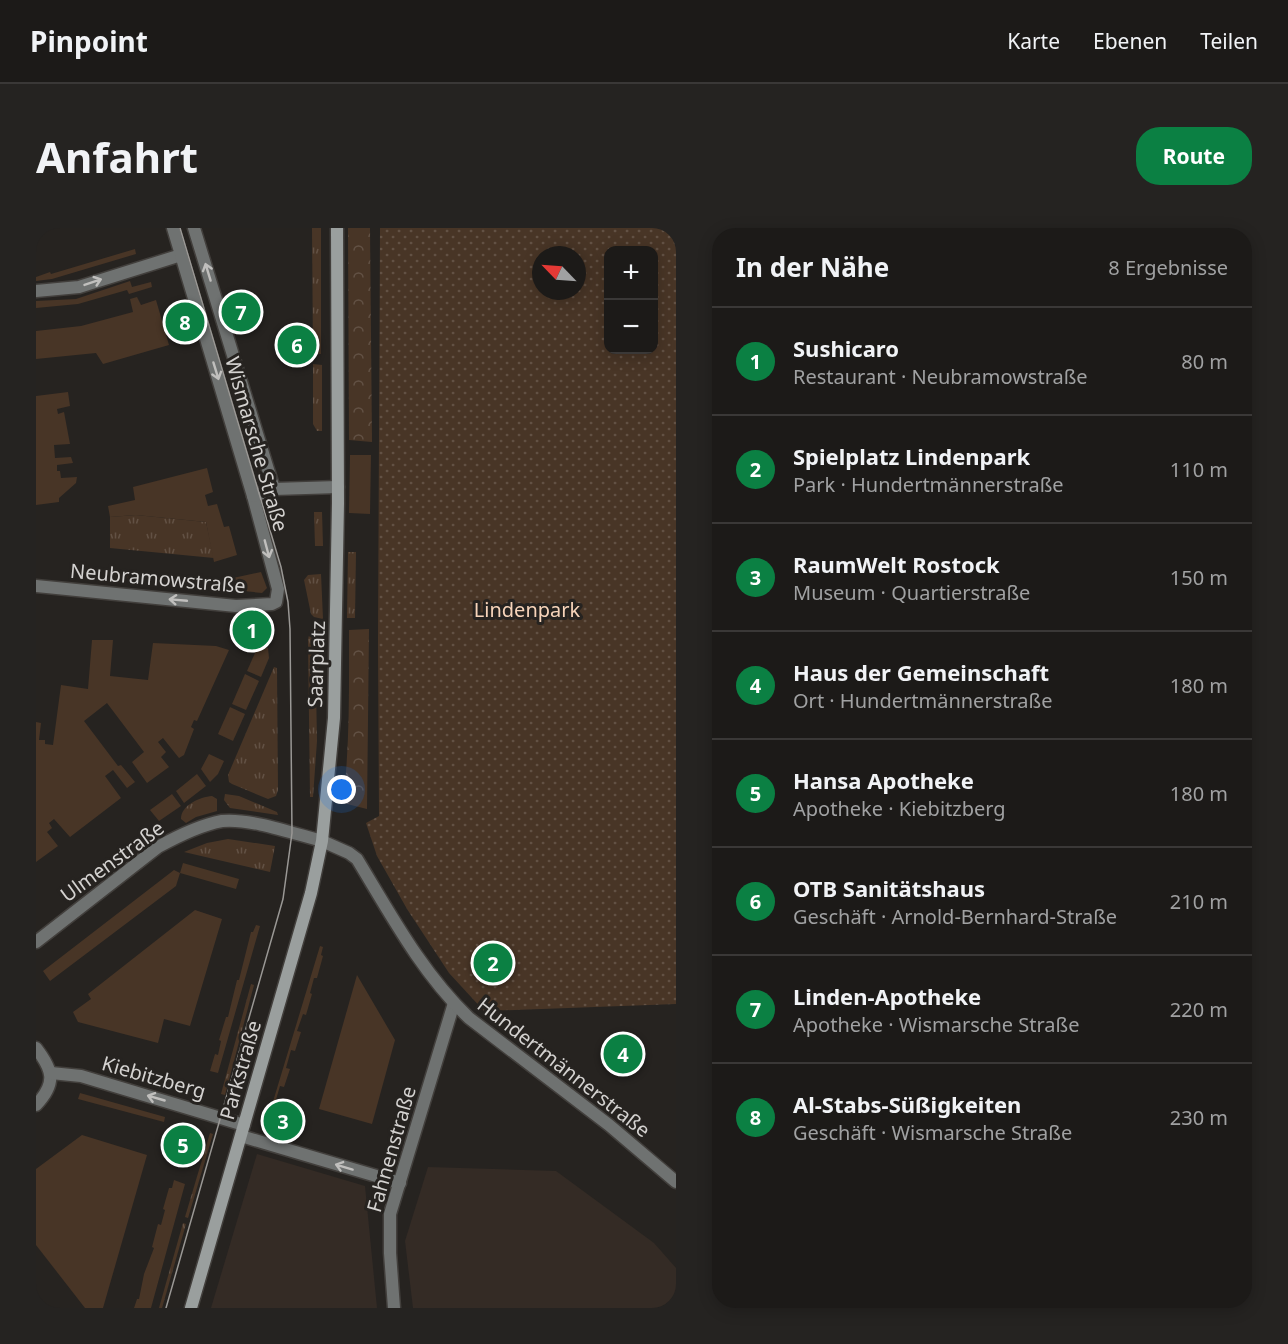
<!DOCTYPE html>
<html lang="de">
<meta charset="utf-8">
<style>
:root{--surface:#1c1a18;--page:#252321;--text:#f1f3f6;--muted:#a0a1a2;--line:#3a3837;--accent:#0b8043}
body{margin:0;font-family:"Noto Sans",sans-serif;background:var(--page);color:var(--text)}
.controls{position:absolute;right:18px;top:18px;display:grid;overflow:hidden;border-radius:12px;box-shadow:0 3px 15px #0003}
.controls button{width:54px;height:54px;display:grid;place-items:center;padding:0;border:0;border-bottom:2px solid var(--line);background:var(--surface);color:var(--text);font:30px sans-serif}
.compass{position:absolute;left:496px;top:18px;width:54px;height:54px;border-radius:50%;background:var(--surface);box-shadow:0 3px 15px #0003;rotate:295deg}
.you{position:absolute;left:306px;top:562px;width:21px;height:21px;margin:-15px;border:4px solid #fff;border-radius:50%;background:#1a73e8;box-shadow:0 0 0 9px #1a73e833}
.badge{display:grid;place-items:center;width:39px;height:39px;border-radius:50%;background:var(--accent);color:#fff;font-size:20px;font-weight:700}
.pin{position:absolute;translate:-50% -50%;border:3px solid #fff;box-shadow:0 2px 6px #0006}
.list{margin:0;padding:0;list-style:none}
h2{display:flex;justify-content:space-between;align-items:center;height:78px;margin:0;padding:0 24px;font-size:26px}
h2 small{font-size:20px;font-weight:400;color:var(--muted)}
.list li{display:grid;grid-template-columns:39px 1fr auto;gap:18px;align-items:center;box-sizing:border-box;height:108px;padding:0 24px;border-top:2px solid var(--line)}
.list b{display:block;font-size:22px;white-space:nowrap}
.list p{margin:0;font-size:20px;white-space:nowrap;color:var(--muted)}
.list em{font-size:20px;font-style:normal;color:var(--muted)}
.map{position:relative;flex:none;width:640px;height:1080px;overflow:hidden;border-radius:24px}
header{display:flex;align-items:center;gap:36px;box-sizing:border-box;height:84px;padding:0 30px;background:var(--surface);border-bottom:2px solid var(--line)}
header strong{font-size:28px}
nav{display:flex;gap:33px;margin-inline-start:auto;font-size:21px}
.intro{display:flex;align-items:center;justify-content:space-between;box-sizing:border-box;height:144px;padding:0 36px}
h1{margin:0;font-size:42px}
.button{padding:15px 27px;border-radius:24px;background:var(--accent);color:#fff;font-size:21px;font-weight:700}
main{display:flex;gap:36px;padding:0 36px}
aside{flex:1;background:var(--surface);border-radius:24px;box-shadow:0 3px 15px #0003}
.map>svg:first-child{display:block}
.built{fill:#342b25}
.grass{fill:url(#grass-tufts)}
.forest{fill:url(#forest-crowns)}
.park{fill:url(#park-dots);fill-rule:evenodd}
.garden{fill:#483526}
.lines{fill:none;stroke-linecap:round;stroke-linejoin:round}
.minor-casing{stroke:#423f3c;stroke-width:15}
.tertiary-casing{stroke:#423f3c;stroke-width:15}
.secondary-casing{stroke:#423f3c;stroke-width:15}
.minor{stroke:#6f7271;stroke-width:12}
.tertiary{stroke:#6f7271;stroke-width:12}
.secondary{stroke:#9a9f9e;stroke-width:12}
.tram{stroke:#9a9895;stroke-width:1.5}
.oneway{stroke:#c0bfbd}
.labels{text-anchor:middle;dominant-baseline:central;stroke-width:6;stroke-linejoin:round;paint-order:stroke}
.street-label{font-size:20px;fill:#d4d2d0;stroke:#262320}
.park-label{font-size:20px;fill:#f7d4ba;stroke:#262320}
</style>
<header>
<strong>Pinpoint</strong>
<nav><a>Karte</a><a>Ebenen</a><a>Teilen</a></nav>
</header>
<div class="intro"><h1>Anfahrt</h1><a class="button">Route</a></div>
<main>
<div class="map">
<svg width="640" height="1080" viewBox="0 0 640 1080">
<defs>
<pattern id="grass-tufts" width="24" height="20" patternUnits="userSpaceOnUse" patternTransform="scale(1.5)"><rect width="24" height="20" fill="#483526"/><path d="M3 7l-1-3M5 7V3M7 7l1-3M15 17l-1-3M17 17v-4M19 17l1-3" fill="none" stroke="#625144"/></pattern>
<pattern id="forest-crowns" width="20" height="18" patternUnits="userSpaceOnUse" patternTransform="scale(1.5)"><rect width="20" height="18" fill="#483526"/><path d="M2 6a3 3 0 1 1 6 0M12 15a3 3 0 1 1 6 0" fill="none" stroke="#625144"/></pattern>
<pattern id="park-dots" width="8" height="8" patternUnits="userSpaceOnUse" patternTransform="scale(1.5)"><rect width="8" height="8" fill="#483526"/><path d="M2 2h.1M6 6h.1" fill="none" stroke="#625144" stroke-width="1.8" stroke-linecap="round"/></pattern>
</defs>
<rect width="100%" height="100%" fill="#262320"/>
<g class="built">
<polygon points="221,926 329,958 341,1080 175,1080"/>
<polygon points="392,939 520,943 618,1015 640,1040 640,1080 377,1080 369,1013"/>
</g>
<g class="grass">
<polygon points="276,0 285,0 285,126 277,126"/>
<polygon points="277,136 286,137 286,203 281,203 277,196"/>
<polygon points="278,284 286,284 287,318 279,318"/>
<polygon points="100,287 170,294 178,330 74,320 74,289"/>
<polygon points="312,324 320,324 319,390 311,390"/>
<polygon points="285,346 287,391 278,389 275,386 268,352 272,347"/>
<polygon points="277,401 287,401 280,460 281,513 277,569 274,569 272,412 273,407"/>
<polygon points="238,439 241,440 242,562 240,568 232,571 196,556 193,554 192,547"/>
<polygon points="189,566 203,568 241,584 242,587 194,580 188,572"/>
<path d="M176,568L181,571V583L160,589L150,595L145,591C145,577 164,569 176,568Z"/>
<polygon points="192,611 239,618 234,644 148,624 171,615"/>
<polygon points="215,756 218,757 189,867 185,866"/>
<polygon points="174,905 177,906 152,990 149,989"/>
<polygon points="147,995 150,996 126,1080 123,1080"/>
</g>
<g class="forest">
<polygon points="312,0 334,0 336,214 313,212"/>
<path d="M333,401L331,581L307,575C314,517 313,460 313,402Z"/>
</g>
<path class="park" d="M344,0H640V776L448,783L413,745L371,681L341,628L330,595L343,588L342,414ZM572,22H618V122H572ZM505,27H541V63H505Z"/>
<g class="garden">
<polygon points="99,21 100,26 16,51 0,53 0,49 14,44 15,46"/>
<polygon points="94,53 96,59 115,54 116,59 93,66 91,62 42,76 0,80 0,73 40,71"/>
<polygon points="101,69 105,77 120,72 133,117 67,136 60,125 0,131 0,103 45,98 97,84 94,71"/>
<polygon points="32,164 34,178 21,181 22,186 28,184 34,216 18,217 19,230 35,229 37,235 21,237 21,243 24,243 25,250 41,249 40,255 23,270 23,274 0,277 0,168"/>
<polygon points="314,227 335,227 334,286 313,285"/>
<polygon points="171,240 177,264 169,267 172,278 181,276 188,299 193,298 201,327 178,334 170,294 100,287 74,289 72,278 99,272 97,259"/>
<polygon points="46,340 183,353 225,344 231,360 226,365 46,346"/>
<polygon points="56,412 77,412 74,448 112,452 117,415 180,418 193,422 161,493 158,492 155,499 158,501 148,527 143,530 127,510 122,514 130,524 125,529 133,539 111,555 96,534 108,524 71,475 48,493 82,538 85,537 99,554 91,560 77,542 69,548 85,570 34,609 18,591 13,595 16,600 11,604 22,618 0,634 0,494 5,495 3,512 9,512 9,516 17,517 25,457 52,461"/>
<polygon points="223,416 232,420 233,430 225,449 211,443"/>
<polygon points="209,446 223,453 210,482 196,476"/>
<polygon points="194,479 209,486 197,513 182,506"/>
<polygon points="173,526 188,533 182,546 174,554 165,541"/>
<polygon points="161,546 170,558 148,575 140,563"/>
<polygon points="136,566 145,578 123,593 114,582"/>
<polygon points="147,635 203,651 200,661 144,645 140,658 14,753 7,743 138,642 144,645"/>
<polygon points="159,682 186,691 154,798 128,791 122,815 42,794 37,784 55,771 52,766"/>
<polygon points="220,697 224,698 182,845 174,843 179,826 182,827 185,813 183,812 190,789 192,789 201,752 203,752 215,704 217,704"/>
<polygon points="284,718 287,719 285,727 287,728 281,750 278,750 274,765 276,766 270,787 267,786 261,803 265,804 259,823 255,822 250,840 254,841 248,859 244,858 239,875 244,877 236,902 229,900"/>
<polygon points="321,747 359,812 336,896 283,881"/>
<polygon points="44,865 129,889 128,894 42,871"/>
<polygon points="46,907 111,927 67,1080 49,1080 0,1017 0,941"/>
<polygon points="138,952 149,956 115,1080 98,1080 101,1071 103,1071 108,1046 118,1020 116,1019 122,996 125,997 129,982 127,981 133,960 136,960"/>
</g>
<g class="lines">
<g class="minor-casing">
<g id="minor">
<polyline points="0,63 43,59 145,27"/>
<polyline points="0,358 200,378 236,376 240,374 242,361 217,268"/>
<path d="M0,714L122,619C142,608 164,597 186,593C214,590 259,606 286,613"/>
<path d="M0,820C17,842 21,855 0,877"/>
<polyline points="15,845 45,848 208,897"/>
<polyline points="205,908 364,955"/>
<polyline points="358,1080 354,1025 354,986 418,775"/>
</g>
</g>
<g class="tertiary-casing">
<g id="tertiary">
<polyline points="137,0 217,268 238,261 302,259"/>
<polyline points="158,0 238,261"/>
<path d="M286,613L313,625L321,631C355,687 386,745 433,790L573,897L640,954"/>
</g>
</g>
<g class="secondary-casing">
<polyline id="secondary" points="155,1080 275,665 286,613 298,490 302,275 301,0"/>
</g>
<use href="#minor" class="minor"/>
<use href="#tertiary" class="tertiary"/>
<use href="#secondary" class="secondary"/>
<polyline class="tram" points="130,1080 247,671 256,605 254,401 252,374 245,339 144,0"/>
</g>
<defs><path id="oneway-shaft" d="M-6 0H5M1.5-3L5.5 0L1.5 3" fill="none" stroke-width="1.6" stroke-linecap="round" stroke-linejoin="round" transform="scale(1.5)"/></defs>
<g class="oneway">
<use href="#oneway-shaft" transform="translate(172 44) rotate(-107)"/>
<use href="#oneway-shaft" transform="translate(57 54) rotate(-19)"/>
<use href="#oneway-shaft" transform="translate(180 143) rotate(73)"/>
<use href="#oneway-shaft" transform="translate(231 321) rotate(75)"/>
<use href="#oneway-shaft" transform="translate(142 372) rotate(-175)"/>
<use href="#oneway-shaft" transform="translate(120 870) rotate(-164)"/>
<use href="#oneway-shaft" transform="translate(308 939) rotate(-163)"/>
</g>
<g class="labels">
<g class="street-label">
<text transform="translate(221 216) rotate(74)">Wismarsche Straße</text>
<text transform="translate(122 350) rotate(5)">Neubramowstraße</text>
<text transform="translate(280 436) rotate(-88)">Saarplatz</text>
<text transform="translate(76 633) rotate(-36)">Ulmenstraße</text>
<text transform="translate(528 839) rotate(38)">Hundertmännerstraße</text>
<text transform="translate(204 842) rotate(-74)">Parkstraße</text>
<text transform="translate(118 849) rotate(16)">Kiebitzberg</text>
<text transform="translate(355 921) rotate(-74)">Fahnenstraße</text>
</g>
<g class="park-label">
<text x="491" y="381">Lindenpark</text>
</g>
</g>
</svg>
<div class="controls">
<button>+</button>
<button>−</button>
</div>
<svg class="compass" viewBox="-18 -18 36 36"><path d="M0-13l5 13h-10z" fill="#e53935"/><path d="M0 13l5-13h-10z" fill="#a0a1a2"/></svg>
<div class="you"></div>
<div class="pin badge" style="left:216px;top:402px">1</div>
<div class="pin badge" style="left:457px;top:735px">2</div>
<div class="pin badge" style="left:247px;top:893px">3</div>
<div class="pin badge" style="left:587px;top:826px">4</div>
<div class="pin badge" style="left:147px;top:917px">5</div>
<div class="pin badge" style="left:261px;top:117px">6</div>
<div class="pin badge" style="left:205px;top:84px">7</div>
<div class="pin badge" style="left:149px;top:94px">8</div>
</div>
<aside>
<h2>In der Nähe<small>8 Ergebnisse</small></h2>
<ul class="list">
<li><span class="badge">1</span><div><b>Sushicaro</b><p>Restaurant · Neubramowstraße</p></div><em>80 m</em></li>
<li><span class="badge">2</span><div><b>Spielplatz Lindenpark</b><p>Park · Hundertmännerstraße</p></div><em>110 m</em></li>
<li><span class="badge">3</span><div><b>RaumWelt Rostock</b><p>Museum · Quartierstraße</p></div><em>150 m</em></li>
<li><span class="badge">4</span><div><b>Haus der Gemeinschaft</b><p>Ort · Hundertmännerstraße</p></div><em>180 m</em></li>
<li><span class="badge">5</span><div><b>Hansa Apotheke</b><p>Apotheke · Kiebitzberg</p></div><em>180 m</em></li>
<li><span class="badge">6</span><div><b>OTB Sanitätshaus</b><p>Geschäft · Arnold-Bernhard-Straße</p></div><em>210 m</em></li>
<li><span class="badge">7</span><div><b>Linden-Apotheke</b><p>Apotheke · Wismarsche Straße</p></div><em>220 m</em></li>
<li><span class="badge">8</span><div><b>Al-Stabs-Süßigkeiten</b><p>Geschäft · Wismarsche Straße</p></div><em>230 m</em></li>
</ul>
</aside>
</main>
